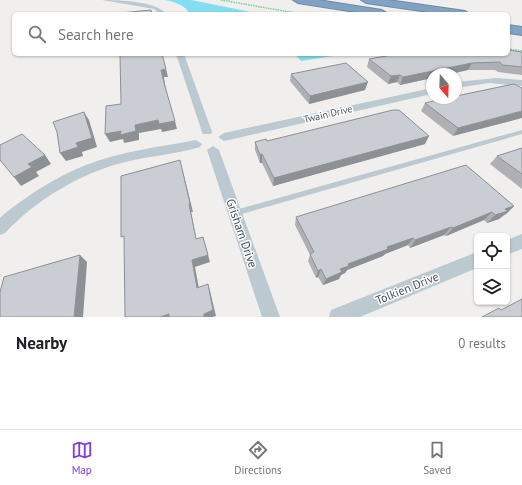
<!DOCTYPE html>
<style>
:root{--surface:#fff;--page:#f6f6f6;--text:#202124;--muted:#757577;--line:#e0e0e0;--accent:#7c3aed}
body{margin:0;font-family:"PT Sans",sans-serif;background:var(--page);color:var(--text)}
.controls{position:absolute;right:12px;bottom:12px;display:grid;overflow:hidden;border-radius:6px;box-shadow:0 1px 3px #0004}
.controls button{width:36px;height:36px;display:grid;place-items:center;padding:0;border:0;border-bottom:1px solid var(--line);background:var(--surface);color:var(--text);font:20px sans-serif}
.compass{position:absolute;left:426px;top:68px;width:36px;height:36px;border-radius:50%;background:var(--surface);box-shadow:0 1px 3px #0004;rotate:161deg}
.list{margin:0;padding:0;list-style:none}
h2{display:flex;justify-content:space-between;align-items:center;height:52px;margin:0;padding:0 16px;font-size:17px}
h2 small{font-size:13px;font-weight:400;color:var(--muted)}
.icon{flex:none;width:22px;height:22px;fill:none;stroke:currentColor;stroke-width:2;stroke-linecap:round;stroke-linejoin:round}
.map{position:relative;flex:none;width:522px;height:317px;overflow:hidden}
.search{position:absolute;background:var(--surface);box-shadow:0 1px 3px #0004;left:12px;right:12px;top:12px;height:44px;display:flex;align-items:center;gap:10px;box-sizing:border-box;padding:0 14px;border-radius:6px;color:var(--muted);font-size:15px}
.sheet{height:112px;background:var(--surface)}
nav{display:flex;justify-content:space-around;align-items:center;box-sizing:border-box;height:56px;border-top:1px solid var(--line);background:var(--surface);font-size:11px;color:var(--muted)}
nav a{display:grid;justify-items:center;gap:2px}
nav .on{color:var(--accent)}
.map>svg:first-child{display:block}
.water{fill:#83def2}
.lines{fill:none;stroke-linecap:round;stroke-linejoin:round}
.motorway-casing{stroke:#6d8dad;stroke-width:2}
.path{stroke:#6ed39f;stroke-width:1.5;stroke-dasharray:1.5 1;stroke-linecap:butt}
.service{fill:#bdc9d1;fill-rule:evenodd}
.minor{fill:#bdc9d1;fill-rule:evenodd}
.motorway{fill:#82a2c1;fill-rule:evenodd}
.wall{fill:#aeb0b5}
.shaded-wall{fill:#8d9094}
.building{fill:#cacdd3;stroke:#8d9094}
.labels{text-anchor:middle;dominant-baseline:central;stroke-width:3;stroke-linejoin:round;paint-order:stroke}
.street-label{font-size:10px;fill:#45525d;stroke:#fff}
.near-street-label{font-size:12px;fill:#45525d;stroke:#fff}
</style>
<div class="map">
<svg width="522" height="317" viewBox="0 0 522 317">
<rect width="100%" height="100%" fill="#f1eeee"/>
<g class="water">
<path d="M165,0H191L261,14H190C185,5 175,2 165,0Z"/>
<polygon points="295,54 346,54 301,61"/>
</g>
<g class="lines">
<g class="motorway-casing">
<g id="motorway">
<polygon points="293,0 318,0 382,10 387,13 368,14 298,3"/>
<polygon points="361,0 388,0 465,11 470,14 442,14 366,3"/>
<polygon points="508,25 522,27 522,35 508,33"/>
</g>
</g>
<g class="path">
<polyline points="221,0 301,14"/>
<polyline points="508,49 522,51"/>
</g>
<polygon class="service" points="522,130 522,134 235,216 232,215 231,213 232,211 235,210"/>
<g class="minor">
<path d="M102,0C120,0 155,1 167,14H160L154,9Z"/>
<polygon points="176,54 184,54 212,132 211,134 203,134 202,132"/>
<polygon points="497,78 522,80 522,86 489,83 456,88 456,82"/>
<polygon points="432,88 432,94 224,141 218,137 224,133"/>
<path d="M196,140L202,144L200,147C176,154 150,156 125,162C81,173 37,199 5,233L0,235V218L3,215C28,195 56,177 86,165C121,151 160,147 196,140Z"/>
<polygon points="213,146 219,150 280,317 262,317 207,150"/>
<polygon points="522,234 522,249 507,255 507,240"/>
<polygon points="477,252 477,268 360,317 329,317 331,310"/>
</g>
<use href="#motorway" class="motorway"/>
</g>
<g class="wall">
<polygon points="522,52 522,75 498,72 495,70 468,70 450,74 432,74 432,78 400,85 397,82 388,84 367,67 369,59"/>
<polygon points="291,74 365,90 309,104 290,81"/>
<polygon points="514,84 453,136 421,111 425,103"/>
<polygon points="267,141 425,144 273,186 262,163 260,163 255,150 255,142"/>
<polygon points="522,148 522,189 490,164 497,156"/>
<polygon points="514,206 506,214 504,215 499,219 487,223 484,220 446,236 444,235 410,248 408,245 385,254 383,256 347,270 345,273 341,275 339,279 323,285 318,277 316,278 308,261 310,255 295,225 296,217"/>
</g>
<g class="shaded-wall">
<polygon points="472,63 468,70 450,74 432,74 432,78 400,85 403,77"/>
<polygon points="166,69 168,77 164,77 166,91 161,70"/>
<polygon points="400,75 397,82 388,84 391,76"/>
<polygon points="368,82 365,90 309,104 310,96"/>
<polygon points="522,111 522,118 453,136 458,128"/>
<polygon points="84,112 89,120 97,147 82,152 83,156 66,161 60,153"/>
<polygon points="158,120 175,121 177,129 162,132 161,129 139,133 139,140 124,143 123,139 110,142 105,134 135,125"/>
<polygon points="429,136 425,144 273,186 274,178"/>
<polygon points="262,154 262,163 260,163 260,155"/>
<polygon points="45,155 51,164 36,172 39,176 21,186 14,177 28,164"/>
<polygon points="180,160 193,212 191,212 198,247 196,239"/>
<polygon points="514,206 506,214 504,215 499,219 487,223 495,215 505,209"/>
<polygon points="492,212 484,220 446,236 453,228"/>
<polygon points="451,227 444,235 410,248 415,240"/>
<polygon points="203,237 210,262 195,267 200,294 197,288 192,260"/>
<polygon points="413,238 408,245 385,254 383,256 347,270 345,273 341,275 339,279 323,285 326,279 348,264 387,247"/>
<polygon points="80,255 87,262 83,317 74,317"/>
<polygon points="321,269 318,277 316,278 318,271"/>
<polygon points="208,284 210,291 216,316 213,317 204,317 204,314"/>
<polygon points="169,314 171,317 160,317"/>
</g>
<g class="building">
<polygon points="151,10 152,14 120,14 120,13"/>
<polygon points="508,50 522,52 522,67 502,65 500,62 472,63 403,77 400,75 391,76 369,59 398,54 508,54"/>
<polygon points="120,54 162,54 166,69 161,70 164,83 175,121 159,124 158,120 135,125 136,131 120,135 121,131 105,134 106,106 121,104"/>
<polygon points="346,63 368,82 310,96 291,74"/>
<polygon points="514,84 522,88 522,111 458,128 425,103 446,98 456,98 456,96"/>
<polygon points="393,110 399,110 429,136 274,178 262,154 260,155 255,142 266,139 267,141"/>
<polygon points="84,112 92,138 76,143 78,147 60,153 57,132 53,122"/>
<polygon points="22,134 45,155 28,164 32,167 14,177 0,160 0,145"/>
<polygon points="522,148 522,174 497,156"/>
<polygon points="180,160 190,203 189,204 196,239 203,237 208,255 192,260 197,288 208,284 213,310 204,314 204,317 169,317 169,314 160,317 125,317 124,236 121,237 121,176"/>
<polygon points="466,165 514,206 505,209 508,211 495,215 492,212 453,228 451,227 415,240 413,238 387,247 388,249 348,264 349,266 340,269 342,272 326,279 321,269 318,271 310,254 314,252 296,217"/>
<polygon points="80,255 74,317 0,317 0,292 4,277"/>
<polygon points="522,299 522,317 482,317 499,308 501,310"/>
</g>
<g class="labels">
<g class="street-label">
<text transform="translate(328 114) rotate(-13)">Twain Drive</text>
</g>
<g class="near-street-label">
<text transform="translate(242 233) rotate(71)">Grisham Drive</text>
<text transform="translate(407 288) rotate(-22)">Tolkien Drive</text>
</g>
</g>
</svg>
<div class="controls">
<button><svg class="icon" aria-label="locate" viewBox="0 0 24 24"><circle cx="12" cy="12" r="6"/><path d="M12 2v4M12 18v4M2 12h4M18 12h4"/></svg></button>
<button><svg class="icon" aria-label="layers" viewBox="0 0 24 24"><path d="M12 4l9 5-9 5-9-5zM3 14l9 5 9-5"/></svg></button>
</div>
<svg class="compass" viewBox="-18 -18 36 36"><path d="M0-13l5 13h-10z" fill="#e53935"/><path d="M0 13l5-13h-10z" fill="#757577"/></svg>
<div class="search"><svg class="icon" aria-label="search" viewBox="0 0 24 24"><circle cx="10" cy="10" r="6"/><path d="M15 15l6 6"/></svg>Search here</div>
</div>
<section class="sheet">
<h2>Nearby<small>0 results</small></h2>
<ul class="list">
</ul>
</section>
<nav>
<a class="on"><svg class="icon" aria-label="map" viewBox="0 0 24 24"><path d="M3 6l6-2 6 2 6-2v14l-6 2-6-2-6 2zM9 4v14M15 6v14"/></svg>Map</a>
<a><svg class="icon" aria-label="directions" viewBox="0 0 24 24"><path d="M12 3l9 9-9 9-9-9zM9 14v-3h6M13 9l2 2-2 2"/></svg>Directions</a>
<a><svg class="icon" aria-label="saved" viewBox="0 0 24 24"><path d="M7 4h10v16l-5-4-5 4z"/></svg>Saved</a>
</nav>
